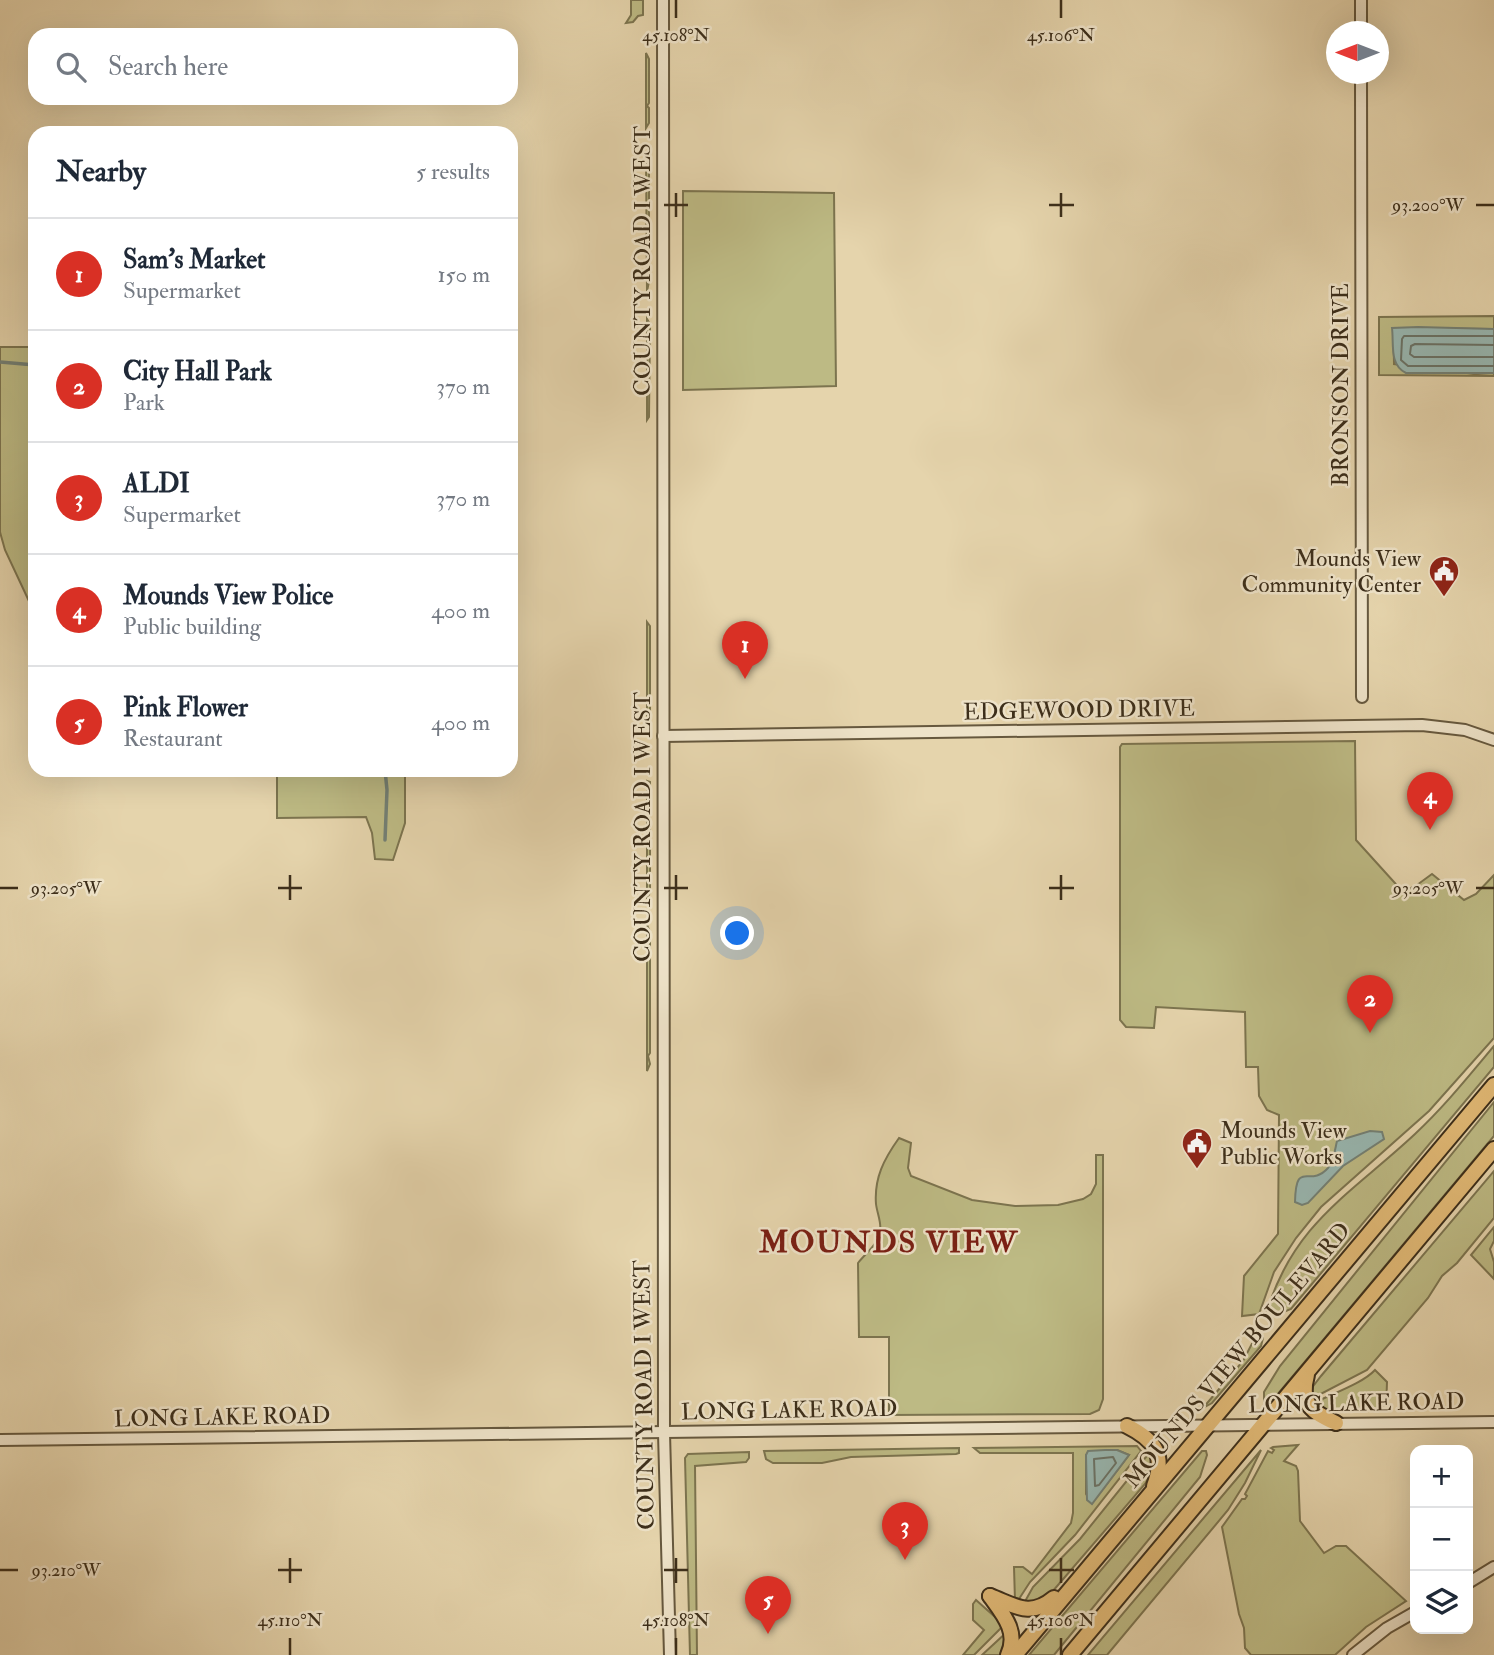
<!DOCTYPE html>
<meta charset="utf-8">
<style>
:root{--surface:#fff;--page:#f2f2f3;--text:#1f2937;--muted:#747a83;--line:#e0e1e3;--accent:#d93025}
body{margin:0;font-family:"IM FELL Double Pica",serif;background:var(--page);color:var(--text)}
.controls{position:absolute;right:21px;bottom:21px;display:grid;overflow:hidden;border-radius:14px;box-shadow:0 7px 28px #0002}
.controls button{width:63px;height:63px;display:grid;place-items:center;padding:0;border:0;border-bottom:2px solid var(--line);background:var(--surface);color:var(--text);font:35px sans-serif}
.compass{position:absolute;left:1326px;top:21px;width:63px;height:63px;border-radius:50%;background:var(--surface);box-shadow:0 7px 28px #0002;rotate:270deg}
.you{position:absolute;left:738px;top:934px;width:24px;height:24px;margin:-18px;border:5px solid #fff;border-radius:50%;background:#1a73e8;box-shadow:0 0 0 10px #1a73e833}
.badge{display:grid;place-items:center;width:46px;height:46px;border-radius:50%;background:var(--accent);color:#fff;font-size:23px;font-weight:700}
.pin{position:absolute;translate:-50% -58px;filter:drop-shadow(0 2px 4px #0008)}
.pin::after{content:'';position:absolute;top:37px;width:24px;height:21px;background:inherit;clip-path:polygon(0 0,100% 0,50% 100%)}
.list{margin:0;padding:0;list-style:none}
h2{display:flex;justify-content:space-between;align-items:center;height:91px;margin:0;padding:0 28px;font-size:30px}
h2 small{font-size:23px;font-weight:400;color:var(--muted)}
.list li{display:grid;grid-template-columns:46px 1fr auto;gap:21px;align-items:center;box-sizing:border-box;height:112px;padding:0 28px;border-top:2px solid var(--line)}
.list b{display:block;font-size:26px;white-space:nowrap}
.list p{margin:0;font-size:23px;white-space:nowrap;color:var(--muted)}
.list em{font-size:23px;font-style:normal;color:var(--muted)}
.icon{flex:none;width:38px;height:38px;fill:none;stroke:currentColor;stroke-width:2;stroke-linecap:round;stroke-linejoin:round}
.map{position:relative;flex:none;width:1494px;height:1655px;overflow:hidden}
.search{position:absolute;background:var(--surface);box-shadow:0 7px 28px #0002;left:28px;top:28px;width:490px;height:77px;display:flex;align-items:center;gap:18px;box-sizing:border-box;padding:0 24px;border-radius:21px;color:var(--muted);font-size:26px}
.panel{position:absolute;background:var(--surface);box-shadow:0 7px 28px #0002;left:28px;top:126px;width:490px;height:651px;border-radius:21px}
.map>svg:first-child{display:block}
.green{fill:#bdba84;stroke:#7c744f;stroke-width:2;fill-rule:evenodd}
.water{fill:#98b7b1;stroke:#738075;stroke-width:2}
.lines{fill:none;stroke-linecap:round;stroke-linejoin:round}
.shore{stroke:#6a7266;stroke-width:2}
.stream{stroke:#738075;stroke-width:3.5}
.minor-casing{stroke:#66583e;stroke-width:14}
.major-casing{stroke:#3c2e1a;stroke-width:18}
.minor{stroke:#eee3c9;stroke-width:10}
.major{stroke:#e2ba76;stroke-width:14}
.ticks{fill:none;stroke:#3c2e1a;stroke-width:2.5}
.labels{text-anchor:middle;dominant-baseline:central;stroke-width:5;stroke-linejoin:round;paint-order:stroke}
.street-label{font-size:23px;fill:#3c2e1a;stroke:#eee3c9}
.poi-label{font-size:23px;fill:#3c2e1a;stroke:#eee3c9;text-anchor:end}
.district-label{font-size:30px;font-weight:bold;letter-spacing:2px;fill:#7a1f14;stroke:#eee3c9}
.ticks-label{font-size:18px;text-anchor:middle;fill:#3c2e1a;stroke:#eee3c9;stroke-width:5;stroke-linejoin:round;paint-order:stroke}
</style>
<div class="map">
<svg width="1494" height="1655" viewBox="0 0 1494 1655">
<rect width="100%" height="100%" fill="#e5d4ac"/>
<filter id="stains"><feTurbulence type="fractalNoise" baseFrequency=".00286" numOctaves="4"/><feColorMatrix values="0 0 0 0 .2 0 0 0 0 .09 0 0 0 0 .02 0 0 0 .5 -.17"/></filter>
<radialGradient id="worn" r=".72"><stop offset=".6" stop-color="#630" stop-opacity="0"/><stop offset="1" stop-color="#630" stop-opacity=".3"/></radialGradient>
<g class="green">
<polygon points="631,0 643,0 643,15 638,16 633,22 626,23 631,15"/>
<polygon points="646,53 649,59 649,103 647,106 649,108 649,123 646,128"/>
<polygon points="646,155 649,162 649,272 647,275 650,277 647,291"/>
<polygon points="683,191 834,193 836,386 683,390"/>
<path d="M1494,316V329L1393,328C1393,339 1394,352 1394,364L1475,374L1494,373V376L1379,375V317Z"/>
<polygon points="647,319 650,324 649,417 647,420"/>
<polygon points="0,347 35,347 35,614 5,550 0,532"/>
<polygon points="647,622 650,626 650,717 647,722"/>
<polygon points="1355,741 1356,840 1403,892 1417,885 1432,874 1464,900 1476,894 1494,875 1494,1038 1429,1111 1321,1207 1296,1238 1274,1272 1259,1314 1242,1316 1244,1276 1278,1234 1279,1115 1267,1110 1259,1096 1258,1067 1246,1067 1245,1012 1156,1007 1154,1028 1126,1027 1120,1020 1120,747 1122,744"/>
<polygon points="277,770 405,770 405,823 393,860 375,859 372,833 366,817 277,818"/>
<polygon points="647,781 650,782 650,816 648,820 650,823 650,892 647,899"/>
<polygon points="647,925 650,932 650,1053 648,1056 650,1064 647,1071"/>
<path d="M1494,1046V1067L1291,1309L1281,1313L1266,1314C1293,1223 1351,1194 1415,1134C1444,1107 1468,1077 1494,1046Z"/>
<polygon points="1494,1102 1494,1136 1272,1401 1264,1401 1264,1392 1280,1366"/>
<path d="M899,1138L911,1143L908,1168L911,1176L972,1200L1015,1206L1058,1205L1083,1199L1091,1194L1096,1184V1155H1103V1399L1099,1410L1090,1414L889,1415V1337H859L858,1263C866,1253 878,1244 880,1232C882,1223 877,1213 876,1204C874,1178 884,1159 899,1138Z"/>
<polygon points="1494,1171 1494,1218 1457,1263 1442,1276 1428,1298 1367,1370 1313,1398 1311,1389 1321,1376"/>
<polygon points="1494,1227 1494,1241 1490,1249 1494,1262 1494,1279 1471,1255"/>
<polygon points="1258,1332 1263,1338 1261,1346 1212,1403 1203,1408 1243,1361"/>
<path d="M1375,1370L1387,1382L1386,1410H1330L1324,1409L1316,1402C1334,1393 1363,1383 1375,1370Z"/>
<polygon points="1298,1445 1284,1461 1296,1466 1298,1471 1300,1521 1324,1553 1336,1546 1346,1546 1406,1601 1366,1627 1335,1655 1251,1655 1245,1648 1244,1628 1239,1614 1222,1527 1242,1499 1245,1499 1247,1496 1245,1494 1268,1451 1272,1453 1274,1450 1271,1448 1273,1447"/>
<path d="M1137,1446L1141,1451L1075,1535L1030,1582L1017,1602L1015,1601L1014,1567H1023L1032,1574L1071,1523L1073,1513V1453H980L974,1448ZM1117,1450L1129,1455L1092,1503L1086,1494V1455Z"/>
<polygon points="959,1448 959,1453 956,1454 851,1457 822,1463 773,1463 766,1459 764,1451"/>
<polygon points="1261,1450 1245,1483 1228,1510 1107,1655 1088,1655"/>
<polygon points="1202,1451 1206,1451 1207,1455 1200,1477 1054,1655 1029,1655"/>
<polygon points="749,1452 749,1458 746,1462 695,1466 697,1655 690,1655 685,1458 688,1454"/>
<path d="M1150,1452C1153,1464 1152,1474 1145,1484L1046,1599L1023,1605L1033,1587L1080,1539Z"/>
<polygon points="976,1600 1004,1625 974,1655 963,1655 984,1630 973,1620 973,1604"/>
<polygon points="1008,1631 1007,1647 1000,1655 982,1655"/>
</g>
<g class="water">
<path d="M1418,327L1494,329V373H1406C1389,365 1394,344 1392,328Z"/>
<path d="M1370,1131L1382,1132L1384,1139L1343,1166L1308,1203L1302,1205L1295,1202C1296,1158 1309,1189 1328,1168C1334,1161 1335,1149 1337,1141Z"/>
<polygon points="1105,1450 1117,1450 1129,1455 1092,1504 1087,1500 1086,1455 1088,1451"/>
</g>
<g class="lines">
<g class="shore">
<polyline points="1494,336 1404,336 1402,339 1401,360 1408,366 1494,366"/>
<polyline points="1494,345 1415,344 1411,346 1410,354 1414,357 1494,357"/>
<polygon points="1113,1457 1116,1463 1099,1485 1095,1486 1094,1459"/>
</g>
<g class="stream">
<polyline points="0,362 35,365"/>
<polyline points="385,840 387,790 385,770"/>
</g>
<g class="minor-casing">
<g id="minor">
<polyline points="663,0 664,1433 670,1655"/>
<polyline points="1361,32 1361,0"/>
<polyline points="1361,74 1362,697"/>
<polyline points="663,736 1422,725 1465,730 1494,740"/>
<polyline points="0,1440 1494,1422"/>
<polyline points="1468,1583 1494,1567"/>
<polyline points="1353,1655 1387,1628 1415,1612"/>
</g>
</g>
<g class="major-casing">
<g id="major">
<path d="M1307,1375C1299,1404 1312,1412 1336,1423"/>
<path d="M1127,1426C1155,1440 1166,1455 1154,1486"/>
<path d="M990,1596C1016,1606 1030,1618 1054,1598"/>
<path d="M990,1596C1003,1614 1019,1632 1008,1655"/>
<polyline points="1015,1655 1494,1085"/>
<polyline points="1070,1655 1494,1149"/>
</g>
</g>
<use href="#minor" class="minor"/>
<use href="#major" class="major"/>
</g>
<path class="ticks" d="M676,0V18M1061,0V18M676,193V217M1061,193V217M664,205H688M1049,205H1074M1476,205H1494M290,875V900M676,875V900M1061,875V900M0,888H18M278,888H302M664,888H688M1049,888H1074M1476,888H1494M290,1558V1583M676,1558V1583M1061,1558V1583M0,1570H18M278,1570H302M664,1570H688M1049,1570H1074M290,1638V1655M676,1638V1655M1061,1638V1655"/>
<defs>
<g id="civic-pin" transform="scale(1.575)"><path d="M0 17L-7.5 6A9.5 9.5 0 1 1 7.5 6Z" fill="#8f2418" stroke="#eee3c9"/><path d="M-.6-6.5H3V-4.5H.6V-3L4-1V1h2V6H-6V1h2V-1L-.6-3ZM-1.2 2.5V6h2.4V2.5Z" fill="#fff"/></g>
</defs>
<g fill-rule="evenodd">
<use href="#civic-pin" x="1444" y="571"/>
<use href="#civic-pin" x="1197" y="1143"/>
</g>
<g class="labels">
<g class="street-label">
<text transform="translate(642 261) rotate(-90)">COUNTY ROAD I WEST</text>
<text transform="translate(1340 385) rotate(-90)">BRONSON DRIVE</text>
<text transform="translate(1079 710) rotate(-1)">EDGEWOOD DRIVE</text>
<text transform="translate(642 827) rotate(-90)">COUNTY ROAD I WEST</text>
<text transform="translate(1237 1355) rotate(-50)">MOUNDS VIEW BOULEVARD</text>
<text transform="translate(644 1395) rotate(-91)">COUNTY ROAD I WEST</text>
<text transform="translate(1356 1403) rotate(-1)">LONG LAKE ROAD</text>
<text transform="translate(789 1410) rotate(-1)">LONG LAKE ROAD</text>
<text transform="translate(222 1417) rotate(-1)">LONG LAKE ROAD</text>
</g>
<g class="poi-label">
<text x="1421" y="558">Mounds View<tspan x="1421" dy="26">Community Center</tspan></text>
<text x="1220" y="1130" text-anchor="start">Mounds View<tspan x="1220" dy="26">Public Works</tspan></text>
</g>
<g class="district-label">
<text x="889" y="1242">MOUNDS VIEW</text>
</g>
</g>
<g class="ticks-label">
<text x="676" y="41">45.108°N</text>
<text x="1061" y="41">45.106°N</text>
<text x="1428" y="211">93.200°W</text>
<text x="1428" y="894">93.205°W</text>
<text x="66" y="894">93.205°W</text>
<text x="66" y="1576">93.210°W</text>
<text x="290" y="1626">45.110°N</text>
<text x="676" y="1626">45.108°N</text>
<text x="1061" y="1626">45.106°N</text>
</g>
<rect width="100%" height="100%" filter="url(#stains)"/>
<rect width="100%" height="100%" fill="url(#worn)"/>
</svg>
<div class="controls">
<button>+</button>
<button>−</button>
<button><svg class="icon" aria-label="layers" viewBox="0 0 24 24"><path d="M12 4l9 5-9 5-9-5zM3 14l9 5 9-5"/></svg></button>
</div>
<svg class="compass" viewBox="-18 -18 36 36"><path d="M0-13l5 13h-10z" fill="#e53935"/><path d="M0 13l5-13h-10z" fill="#747a83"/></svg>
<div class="you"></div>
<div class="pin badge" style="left:745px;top:679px">1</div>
<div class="pin badge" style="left:1370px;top:1033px">2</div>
<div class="pin badge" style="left:905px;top:1560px">3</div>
<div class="pin badge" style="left:1430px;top:830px">4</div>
<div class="pin badge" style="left:768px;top:1634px">5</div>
<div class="search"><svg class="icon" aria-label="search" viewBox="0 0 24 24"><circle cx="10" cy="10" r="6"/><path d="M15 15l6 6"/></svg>Search here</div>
<section class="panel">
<h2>Nearby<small>5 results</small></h2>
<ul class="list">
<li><span class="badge">1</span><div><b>Sam's Market</b><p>Supermarket</p></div><em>150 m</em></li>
<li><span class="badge">2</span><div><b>City Hall Park</b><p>Park</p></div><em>370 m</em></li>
<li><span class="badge">3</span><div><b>ALDI</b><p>Supermarket</p></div><em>370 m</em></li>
<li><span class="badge">4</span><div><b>Mounds View Police</b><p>Public building</p></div><em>400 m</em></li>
<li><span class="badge">5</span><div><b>Pink Flower</b><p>Restaurant</p></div><em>400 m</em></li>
</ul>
</section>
</div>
